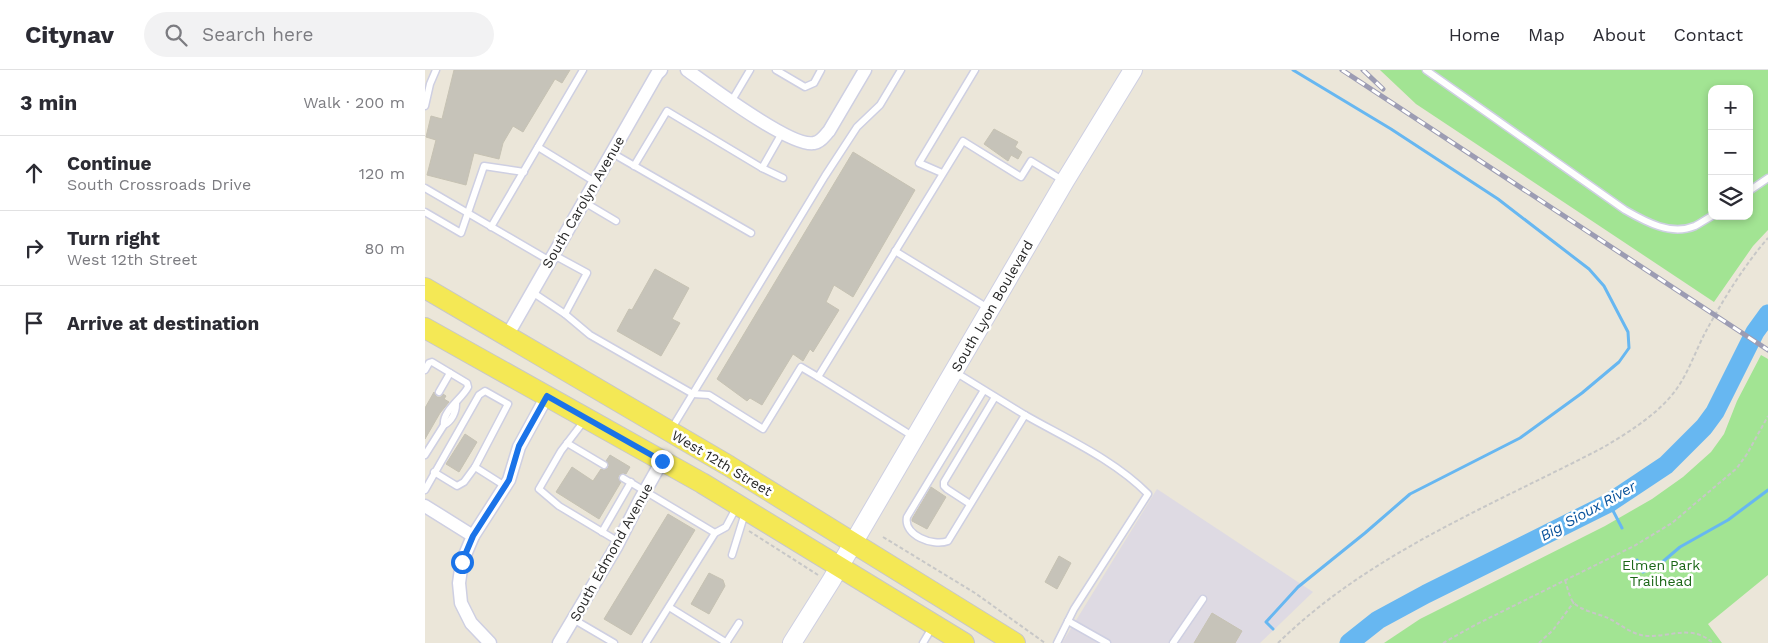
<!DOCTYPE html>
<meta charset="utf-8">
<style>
:root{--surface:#fff;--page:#f2f2f3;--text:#2b2b33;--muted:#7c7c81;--line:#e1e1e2}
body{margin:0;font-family:"Work Sans",sans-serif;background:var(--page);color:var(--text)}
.controls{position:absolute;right:15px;top:15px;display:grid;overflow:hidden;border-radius:10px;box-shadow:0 2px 8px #0003}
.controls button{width:45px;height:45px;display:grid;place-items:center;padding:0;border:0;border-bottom:1px solid var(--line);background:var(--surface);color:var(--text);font:25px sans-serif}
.stop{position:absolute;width:15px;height:15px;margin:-11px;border:4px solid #1a73e8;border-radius:50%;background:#fff}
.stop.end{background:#1a73e8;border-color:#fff;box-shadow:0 1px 5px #0008}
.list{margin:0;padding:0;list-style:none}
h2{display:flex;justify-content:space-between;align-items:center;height:65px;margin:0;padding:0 20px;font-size:21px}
h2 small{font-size:16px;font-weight:400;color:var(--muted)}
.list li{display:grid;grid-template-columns:32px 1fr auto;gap:15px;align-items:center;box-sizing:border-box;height:75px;padding:0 20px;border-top:1px solid var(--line)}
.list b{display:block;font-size:19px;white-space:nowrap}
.list p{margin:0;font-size:16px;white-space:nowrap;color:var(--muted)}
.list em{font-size:16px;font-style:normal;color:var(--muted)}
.icon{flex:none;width:28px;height:28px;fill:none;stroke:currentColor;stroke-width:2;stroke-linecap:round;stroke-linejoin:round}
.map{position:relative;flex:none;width:1343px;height:573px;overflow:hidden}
header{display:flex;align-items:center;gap:30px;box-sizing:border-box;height:70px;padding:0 25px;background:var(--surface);border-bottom:1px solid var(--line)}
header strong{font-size:24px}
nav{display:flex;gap:28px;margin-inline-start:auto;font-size:18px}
.search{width:350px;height:45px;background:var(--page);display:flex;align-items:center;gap:12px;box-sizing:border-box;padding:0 18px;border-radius:28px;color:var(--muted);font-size:19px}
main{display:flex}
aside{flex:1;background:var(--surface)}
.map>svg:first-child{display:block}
.industrial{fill:#dedae3}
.green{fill:#a2e493;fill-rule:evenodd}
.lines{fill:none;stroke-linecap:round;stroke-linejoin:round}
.stream{stroke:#67b7f1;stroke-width:3}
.river{stroke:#67b7f1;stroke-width:19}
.building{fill:#c6c3b9;stroke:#c6c2b3}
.lane-casing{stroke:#cecfe2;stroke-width:9}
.street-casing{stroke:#cecfe2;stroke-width:15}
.secondary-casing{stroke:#cecfe2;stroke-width:20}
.primary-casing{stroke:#c7c7c7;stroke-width:22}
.path{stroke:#c7c7c7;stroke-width:2;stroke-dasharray:4 2.5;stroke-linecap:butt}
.lane{stroke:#fff;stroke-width:6}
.street{stroke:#fff;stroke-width:12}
.secondary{stroke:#fff;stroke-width:18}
.primary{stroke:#f4e855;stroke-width:20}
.rail-casing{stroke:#9c9cb3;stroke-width:5}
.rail{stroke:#fff;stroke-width:3;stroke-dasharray:9;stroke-linecap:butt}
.route{stroke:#1a73e8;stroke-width:6}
.labels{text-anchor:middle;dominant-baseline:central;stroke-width:5;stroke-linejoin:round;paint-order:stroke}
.street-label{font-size:14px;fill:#282828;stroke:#fff}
.park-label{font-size:14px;fill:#1b6617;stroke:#fff}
.water-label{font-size:15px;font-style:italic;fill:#09529b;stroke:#fff}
</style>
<header>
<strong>Citynav</strong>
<div class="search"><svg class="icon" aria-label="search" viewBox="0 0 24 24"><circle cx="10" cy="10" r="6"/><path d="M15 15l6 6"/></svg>Search here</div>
<nav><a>Home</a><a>Map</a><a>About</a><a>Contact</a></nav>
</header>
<main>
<aside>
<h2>3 min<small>Walk · 200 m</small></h2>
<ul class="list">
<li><svg class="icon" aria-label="ahead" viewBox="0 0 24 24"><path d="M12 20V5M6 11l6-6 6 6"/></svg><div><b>Continue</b><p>South Crossroads Drive</p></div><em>120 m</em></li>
<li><svg class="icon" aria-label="right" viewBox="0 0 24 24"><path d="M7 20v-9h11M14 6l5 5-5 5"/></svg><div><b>Turn right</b><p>West 12th Street</p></div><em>80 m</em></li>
<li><svg class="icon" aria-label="arrive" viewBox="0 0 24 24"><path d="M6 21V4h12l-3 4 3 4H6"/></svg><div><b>Arrive at destination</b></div></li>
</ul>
</aside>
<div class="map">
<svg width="1343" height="573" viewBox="0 0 1343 573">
<rect width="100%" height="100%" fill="#ebe6d9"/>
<polygon class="industrial" points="732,419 888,522 835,573 637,573"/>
<g class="green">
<path d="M955,0H1343V160L1328,176L1289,232L991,34ZM1287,19H1324V146H1287Z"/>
<polygon points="1336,285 1343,289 1343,505 1283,554 1297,573 959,573 995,549 1180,456 1227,429 1258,407 1286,382 1299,364 1312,331"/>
</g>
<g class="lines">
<g class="stream">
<polyline points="1184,433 1197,458"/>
<polyline points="1212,490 1218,502 1235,494 1255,477 1303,450 1343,420"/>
<polyline points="848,559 841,552 873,517 940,463 985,424 1095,368 1157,323 1194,292 1204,278 1203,262 1179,216 1164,199 1073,129 966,59 868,0"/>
</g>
<polyline class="river" points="924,573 953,550 1001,524 1184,433 1241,395 1279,357 1290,342 1330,262 1343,244"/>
</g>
<g class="building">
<polygon points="29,0 145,0 137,13 130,9 98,62 88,56 78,73 74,89 49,83 41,115 2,105 11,70 1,67 6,46 17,49"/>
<polygon points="569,59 593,72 590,77 597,82 593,89 586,85 583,91 559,74"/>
<polygon points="428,82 490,120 428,227 409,215 401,232 414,240 388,282 385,279 378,291 368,284 337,335 325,328 322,331 292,309"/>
<polygon points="230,199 264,218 247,249 255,253 236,286 192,261 204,239 207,240"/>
<polygon points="9,322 12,327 16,327 18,324 21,326 19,329 24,332 15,343 0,369 0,338"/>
<polygon points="40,364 52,372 34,402 21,394"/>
<polygon points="185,385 205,397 201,404 198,403 194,405 193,408 196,412 174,449 131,422 147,397 168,411 176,399 179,400 183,398 184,395 181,391"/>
<polygon points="506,417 521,427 502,459 487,451 487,449"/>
<polygon points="243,444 270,460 206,565 179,549"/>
<polygon points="634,486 646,493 632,519 620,512"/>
<polygon points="284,503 298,510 300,516 284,544 266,534"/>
<polygon points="787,543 817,561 810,573 769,573"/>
</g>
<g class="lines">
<g class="lane-casing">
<g id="lane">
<polyline points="351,0 380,17 389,13 396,0"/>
<path d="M1001,0L1200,140C1221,152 1246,166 1270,156C1276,153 1281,149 1287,146"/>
<polyline points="306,32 325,0"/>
<polyline points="0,36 5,14 11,0"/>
<polyline points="357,63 337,98 358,108"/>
<polyline points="113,77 170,112"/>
<polyline points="187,83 326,163"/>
<polyline points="209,96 242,41 337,98"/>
<polyline points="517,103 494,93 550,0"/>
<polyline points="0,118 125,191"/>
<polyline points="1324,121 1343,108"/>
<polyline points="159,132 191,151"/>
<polyline points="0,142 36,163 59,96 99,102"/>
<polyline points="66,157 158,0"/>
<polyline points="470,181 563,238"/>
<polyline points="107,222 140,244 162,203 129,185"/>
<polyline points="140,244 165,265 268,324 284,325 338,359 376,297 393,307 538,71 596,107 606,91 639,111"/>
<path d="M0,300L4,293L7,292L42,313L43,317C37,329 17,341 19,355"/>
<path d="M530,302L600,345L523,471C508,477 478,465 482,447L559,320"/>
<polyline points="393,307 489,367"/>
<polyline points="14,322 25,303"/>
<path d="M600,345C642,369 688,389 723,424L649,539L632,573"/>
<polyline points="159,351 136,381 114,419 134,436 194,472"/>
<polyline points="247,358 400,106 432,57 455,35 476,0"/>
<polyline points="142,373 179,395"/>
<path d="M0,385L19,355C27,351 31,342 31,334"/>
<polyline points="9,402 32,416 39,412 50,397"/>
<polyline points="198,408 290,463"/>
<polyline points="0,420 54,325 60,321 83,334 50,397 80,416"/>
<polyline points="545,434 522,419 519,416 519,412 570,327"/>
<polyline points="177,462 206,412"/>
<polyline points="307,485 320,443"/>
<polyline points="244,537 302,573"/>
<polyline points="148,549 189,573"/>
<polyline points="643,551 682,573"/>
<polyline points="221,573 290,463 301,457 312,436"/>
<polyline points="301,573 314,553"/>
<polyline points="498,573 508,556"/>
<polyline points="748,573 778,529"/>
</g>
</g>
<g class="street-casing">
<g id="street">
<path d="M262,0C283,15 367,78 389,73C396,72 400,65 404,61L440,0"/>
<polyline points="82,266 232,4 236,0"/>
<polyline points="0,436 48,466"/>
<polyline points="65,573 46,553 36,533 34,513 37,492 48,466 84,410 94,377 122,326"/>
<polyline points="134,573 191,477 215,430 237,391"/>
</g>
</g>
<g class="secondary-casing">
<polyline id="secondary" points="367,573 406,511 640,111 708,0"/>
</g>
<g class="primary-casing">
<g id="primary">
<polyline points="0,218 304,396 590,573"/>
<polyline points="0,258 277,413 539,573"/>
</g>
</g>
<g class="path">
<polyline points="324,461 393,505"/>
<polyline points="458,467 550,523 620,573"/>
<path d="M1140,510C1142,516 1144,526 1148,532C1156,541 1172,543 1183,548C1195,554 1207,565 1222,566C1247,567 1266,554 1288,573"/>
<path d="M853,573C945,483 1066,436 1179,377C1204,362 1233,344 1250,321C1263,304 1270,282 1280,263C1296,233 1320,194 1343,168"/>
<polyline points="1018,573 1050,555 1209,476 1247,453 1312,398 1322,384 1343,346"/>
<polyline points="1114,573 1128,560 1149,532"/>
</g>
<use href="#lane" class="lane"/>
<use href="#street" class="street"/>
<use href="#secondary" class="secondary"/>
<use href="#primary" class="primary"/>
<g class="rail-casing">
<g id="rail">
<polyline points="917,0 1343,280"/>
<polyline points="938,0 958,19"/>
</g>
</g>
<use href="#rail" class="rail"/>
</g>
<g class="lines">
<polyline class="route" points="37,492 48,466 84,410 94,376 122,326 237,391"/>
</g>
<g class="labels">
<g class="street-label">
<text transform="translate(158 132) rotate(-60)">South Carolyn Avenue</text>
<text transform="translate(567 236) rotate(-60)">South Lyon Boulevard</text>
<text transform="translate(297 393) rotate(31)">West 12th Street</text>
<text transform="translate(186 482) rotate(-61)">South Edmond Avenue</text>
</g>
<g class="park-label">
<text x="1236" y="495">Elmen Park<tspan x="1236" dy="16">Trailhead</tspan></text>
</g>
<g class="water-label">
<text transform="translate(1163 441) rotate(-29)">Big Sioux River</text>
</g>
</g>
</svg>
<div class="controls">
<button>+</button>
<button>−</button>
<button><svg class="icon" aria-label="layers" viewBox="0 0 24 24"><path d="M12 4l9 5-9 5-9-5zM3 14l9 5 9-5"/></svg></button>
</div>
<div class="stop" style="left:37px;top:492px"></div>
<div class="stop end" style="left:237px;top:391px"></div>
</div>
</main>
